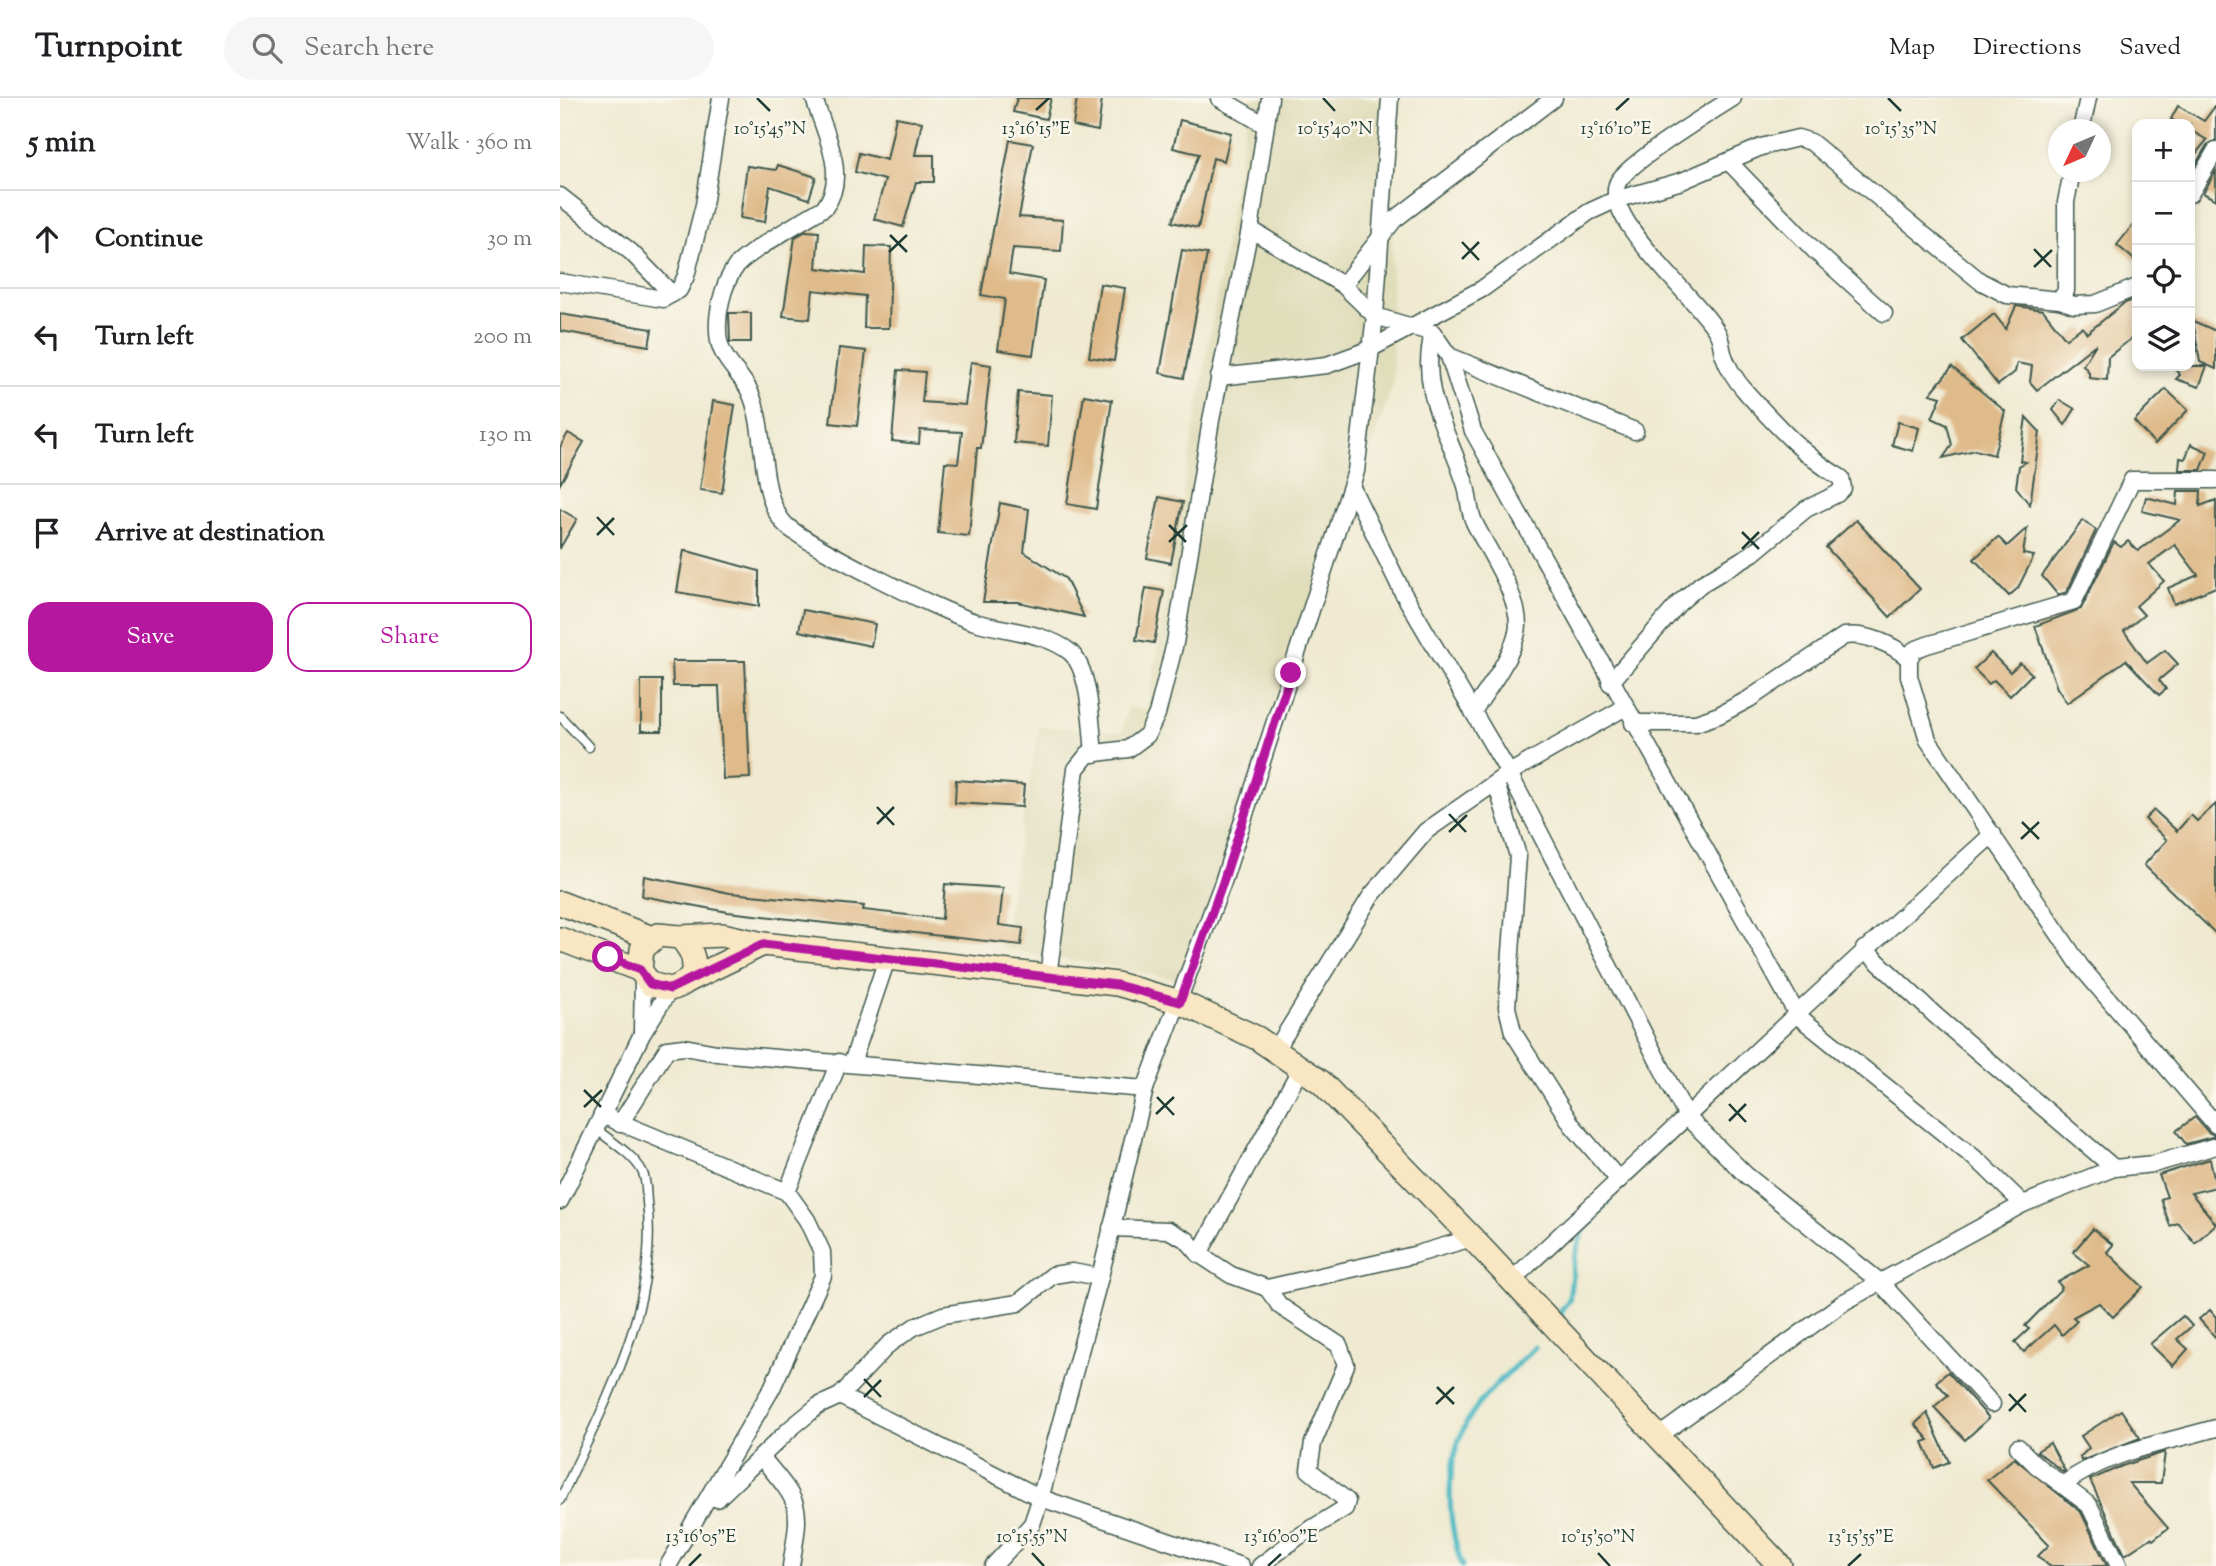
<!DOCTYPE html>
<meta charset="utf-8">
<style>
:root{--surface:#fff;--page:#f6f6f6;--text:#202124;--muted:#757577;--line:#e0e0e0;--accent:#b5179e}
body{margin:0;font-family:"Sorts Mill Goudy",serif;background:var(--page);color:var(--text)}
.controls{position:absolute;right:21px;top:21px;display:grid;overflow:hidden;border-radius:14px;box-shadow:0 4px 10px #0003}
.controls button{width:63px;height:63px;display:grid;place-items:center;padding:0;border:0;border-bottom:2px solid var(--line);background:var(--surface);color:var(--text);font:35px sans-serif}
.compass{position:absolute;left:1488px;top:21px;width:63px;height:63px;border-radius:50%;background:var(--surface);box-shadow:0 4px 10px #0003;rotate:226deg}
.stop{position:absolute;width:21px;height:21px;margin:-16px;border:5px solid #b5179e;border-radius:50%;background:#fff}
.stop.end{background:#b5179e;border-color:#fff;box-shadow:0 2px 7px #0008}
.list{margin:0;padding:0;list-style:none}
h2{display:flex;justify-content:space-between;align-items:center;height:91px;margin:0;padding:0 28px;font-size:30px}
h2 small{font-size:23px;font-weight:400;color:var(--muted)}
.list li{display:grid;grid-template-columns:46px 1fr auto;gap:21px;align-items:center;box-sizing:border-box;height:98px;padding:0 28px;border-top:2px solid var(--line)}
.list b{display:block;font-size:26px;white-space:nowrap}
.list em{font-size:23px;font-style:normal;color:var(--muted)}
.actions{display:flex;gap:14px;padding:21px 28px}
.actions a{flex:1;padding:16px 0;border:2px solid var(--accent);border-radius:21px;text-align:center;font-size:24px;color:var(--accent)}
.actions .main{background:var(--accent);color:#fff}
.icon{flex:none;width:38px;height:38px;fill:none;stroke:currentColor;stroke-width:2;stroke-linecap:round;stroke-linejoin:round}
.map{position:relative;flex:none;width:1656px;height:1468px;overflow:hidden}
header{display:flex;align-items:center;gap:42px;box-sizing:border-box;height:98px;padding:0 35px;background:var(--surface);border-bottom:2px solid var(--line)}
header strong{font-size:33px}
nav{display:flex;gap:38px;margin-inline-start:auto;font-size:24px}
.search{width:490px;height:63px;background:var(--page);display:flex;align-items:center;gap:18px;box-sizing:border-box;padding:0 24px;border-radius:38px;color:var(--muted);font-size:26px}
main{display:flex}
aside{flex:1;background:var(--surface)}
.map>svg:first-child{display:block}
.built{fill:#e0ddbb}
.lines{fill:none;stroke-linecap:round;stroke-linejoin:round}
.stream{stroke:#4cbac5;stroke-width:5}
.building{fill:#dfbb8b}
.lane-casing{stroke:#3e574c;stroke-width:11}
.street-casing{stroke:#3e574c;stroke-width:19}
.secondary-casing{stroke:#3e574c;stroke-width:26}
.lane{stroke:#fff;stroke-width:8}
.street{stroke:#fff;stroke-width:16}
.secondary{stroke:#f9e7c3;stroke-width:23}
.route{stroke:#b5179e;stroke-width:9}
.ticks{fill:none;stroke:#1f3d34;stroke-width:2.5}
.ticks-label{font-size:18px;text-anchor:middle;fill:#1f3d34;stroke:#fbf7ec;stroke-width:5;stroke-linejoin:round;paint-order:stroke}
</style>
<header>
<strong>Turnpoint</strong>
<div class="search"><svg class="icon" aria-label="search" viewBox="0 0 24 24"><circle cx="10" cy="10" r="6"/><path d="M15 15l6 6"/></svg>Search here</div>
<nav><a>Map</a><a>Directions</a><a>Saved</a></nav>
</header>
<main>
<aside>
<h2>5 min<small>Walk · 360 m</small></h2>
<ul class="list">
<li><svg class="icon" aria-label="ahead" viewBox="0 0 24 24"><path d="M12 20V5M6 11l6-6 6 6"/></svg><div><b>Continue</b></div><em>30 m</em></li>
<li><svg class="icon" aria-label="left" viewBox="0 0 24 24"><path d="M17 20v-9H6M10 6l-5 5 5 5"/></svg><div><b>Turn left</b></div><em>200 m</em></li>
<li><svg class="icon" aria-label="left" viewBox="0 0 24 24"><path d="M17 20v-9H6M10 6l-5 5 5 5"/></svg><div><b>Turn left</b></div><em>130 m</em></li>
<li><svg class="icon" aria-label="arrive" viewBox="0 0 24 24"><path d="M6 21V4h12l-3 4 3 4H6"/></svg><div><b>Arrive at destination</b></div></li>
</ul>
<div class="actions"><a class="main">Save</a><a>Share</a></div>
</aside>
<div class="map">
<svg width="1656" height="1468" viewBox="0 0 1656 1468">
<rect width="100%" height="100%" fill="#fbf7ec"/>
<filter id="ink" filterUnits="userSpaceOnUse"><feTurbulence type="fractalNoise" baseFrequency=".0143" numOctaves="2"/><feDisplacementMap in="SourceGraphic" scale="14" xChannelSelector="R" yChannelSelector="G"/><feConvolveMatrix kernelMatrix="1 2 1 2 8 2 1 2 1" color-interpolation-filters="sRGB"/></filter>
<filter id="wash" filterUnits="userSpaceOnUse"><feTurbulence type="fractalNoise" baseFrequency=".00686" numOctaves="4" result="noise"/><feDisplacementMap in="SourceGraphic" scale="28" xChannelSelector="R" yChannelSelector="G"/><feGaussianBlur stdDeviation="1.57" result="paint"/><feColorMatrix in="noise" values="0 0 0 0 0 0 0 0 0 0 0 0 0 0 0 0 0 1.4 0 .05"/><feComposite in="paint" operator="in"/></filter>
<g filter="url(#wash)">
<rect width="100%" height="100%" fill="#efead1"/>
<polygon class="built" points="690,0 831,0 833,286 626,882 441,850 479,628 562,634 568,608 587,613"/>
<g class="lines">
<g class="stream">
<polyline points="1001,1223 1001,1212 1009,1202 1014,1161 1022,1135 1048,1104"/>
<path d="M902,1468C885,1417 883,1352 918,1307C934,1286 957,1267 975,1249"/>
</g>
</g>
<g id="blocks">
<g class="building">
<polygon points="457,0 491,0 486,21 453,14"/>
<polygon points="517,0 542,0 538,33 513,28"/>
<polygon points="1656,7 1656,42 1647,47 1630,76 1630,63 1647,42 1630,32 1630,26 1620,26 1611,21 1618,8 1644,23"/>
<polygon points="336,19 362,24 355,57 374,57 374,84 356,84 343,129 314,121 325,82 295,74 299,55 327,62"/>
<polygon points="620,22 671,35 664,63 653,60 638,130 612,124 639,56 613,50"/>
<polygon points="450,42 473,46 459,119 503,122 501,153 453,150 449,176 484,182 473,257 438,252 445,201 421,197"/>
<polygon points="218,67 256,79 249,101 210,88 205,124 180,120 187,68 216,72"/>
<polygon points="1656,73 1656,102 1643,95"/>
<polygon points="1577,122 1577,164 1557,147"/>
<polygon points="246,133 259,134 256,170 305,176 306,148 331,149 329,230 304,230 305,198 253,192 250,221 223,218 235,139"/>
<polygon points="622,152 647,156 624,280 600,275"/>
<polygon points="540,186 565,190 554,263 529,259"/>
<polygon points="1577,200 1577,236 1548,259 1547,282 1529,280 1529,274 1523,267 1536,246 1477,292 1470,284 1472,268 1457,265 1455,274 1438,287 1402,242 1434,216 1446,231 1456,208 1483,212 1506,241 1522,229 1527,235 1563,206"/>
<polygon points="169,215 191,215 191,244 170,244"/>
<polygon points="0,216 92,231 89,248 0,233"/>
<polygon points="1633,223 1656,233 1656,271 1640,264"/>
<polygon points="279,250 306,253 297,328 270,325"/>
<polygon points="411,264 431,267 421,350 417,350 409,438 378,435 385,364 398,365 402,334 360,332 359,346 332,343 338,272 365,274 362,304 405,307"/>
<polygon points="1612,268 1647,268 1639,289 1616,281 1620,277"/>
<polygon points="1392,269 1445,313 1434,357 1415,352 1383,360 1392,347 1387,327 1372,320 1381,299 1370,296"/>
<polygon points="1606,291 1628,312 1595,346 1574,323"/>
<polygon points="458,294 492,297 488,348 454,345"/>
<polygon points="524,297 552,302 536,411 507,406"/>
<polygon points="1500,302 1515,311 1505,327 1493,312"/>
<polygon points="153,303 175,307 162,395 140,392"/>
<polygon points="1466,319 1480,334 1470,407 1456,389 1459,368 1466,364 1460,363"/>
<polygon points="1338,324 1359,330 1353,353 1332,347"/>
<polygon points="8,335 24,344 0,386 0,349"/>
<polygon points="1631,346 1648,354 1641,372 1619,372 1620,360 1625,361"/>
<polygon points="1618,393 1641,393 1640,408 1656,402 1656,489 1614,506 1608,490 1638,477 1615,447 1589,466 1604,483 1576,508 1584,517 1564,533 1587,565 1605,552 1618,566 1599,582 1606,591 1599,597 1566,562 1507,605 1497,590 1475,528 1521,511 1554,444 1561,449 1568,443 1578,453 1620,422 1582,413 1586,399 1617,407"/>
<polygon points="599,399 623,404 611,465 587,460"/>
<polygon points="440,405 469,411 464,454 506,481 524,519 458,504 423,504"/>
<polygon points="0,411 17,421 0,450"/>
<polygon points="1296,422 1360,491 1330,519 1266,449"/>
<polygon points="1523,422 1536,432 1507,494 1498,497 1482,478"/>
<polygon points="1467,430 1463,456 1474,458 1458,490 1449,498 1414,461 1438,439 1447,448"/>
<polygon points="124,452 199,473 199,508 117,494"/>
<polygon points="586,490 604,493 594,545 576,542"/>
<polygon points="243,512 315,526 311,548 239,533"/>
<polygon points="1431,555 1450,574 1460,565 1472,576 1450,598 1434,582 1429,586 1414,571"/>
<polygon points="112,563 185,563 190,680 163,681 159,588 113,588"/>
<rect x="81" y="582" width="21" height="51"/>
<polygon points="396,682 464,687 462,709 395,705"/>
<polygon points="1656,706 1656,836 1584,767 1607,742 1585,721 1594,712 1617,733 1631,717 1637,723"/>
<polygon points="84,778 170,795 304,808 303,812 382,821 385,786 443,790 439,827 463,830 461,847 168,814 82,798"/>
<polygon points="1635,1019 1648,1034 1656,1038 1626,1046 1616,1033"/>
<polygon points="1650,1061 1656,1089 1631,1095 1656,1126 1635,1145 1618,1125 1610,1128 1601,1101 1607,1099 1599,1077"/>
<polygon points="1533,1131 1553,1147 1547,1154 1583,1189 1553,1219 1539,1205 1513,1219 1517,1223 1502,1237 1494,1227 1464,1254 1455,1244 1469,1231 1465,1228 1502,1190 1498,1184 1529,1167 1513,1154"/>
<polygon points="1650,1212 1656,1219 1656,1240 1639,1221"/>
<polygon points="1623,1218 1632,1228 1617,1241 1628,1251 1613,1268 1590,1246"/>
<polygon points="1388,1274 1429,1320 1405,1342 1374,1309 1388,1297 1376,1284"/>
<polygon points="1561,1312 1580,1340 1521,1363 1520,1359 1529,1350 1521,1338"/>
<polygon points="1367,1315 1389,1364 1374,1370 1363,1344 1369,1342 1355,1326"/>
<polygon points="1490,1345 1505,1373 1503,1374 1477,1353"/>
<polygon points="1605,1354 1601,1385 1569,1385 1608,1430 1593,1442 1591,1440 1565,1457 1530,1382 1562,1368"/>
<polygon points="1454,1360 1521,1414 1547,1468 1489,1468 1478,1458 1489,1447 1427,1382"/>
</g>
</g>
</g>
<g filter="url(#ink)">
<use href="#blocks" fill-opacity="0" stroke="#3e574c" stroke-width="2"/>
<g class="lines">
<g class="lane-casing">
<g id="lane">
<polyline points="0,618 29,649"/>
<path d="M0,1402C42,1310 100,1209 87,1104C86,1095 87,1082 82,1073C73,1056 50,1043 35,1030"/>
</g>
</g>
<g class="street-casing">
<g id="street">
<path d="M254,0C264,34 289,77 265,109C246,121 189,153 177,167C162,186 155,219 159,243C163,263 180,275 189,292C208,331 197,392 223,424C240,445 385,515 415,524C445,533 485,534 510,554C531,572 531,630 534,656"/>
<polyline points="659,0 705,27"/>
<polyline points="1521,32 1528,0"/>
<polyline points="1170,65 1255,153 1324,215"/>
<polyline points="1630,96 1656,52"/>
<polyline points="0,98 71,154 112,196"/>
<polyline points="690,131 783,187 815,218 873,235 889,258 913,333 1238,918 1422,1066 1463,1106"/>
<polyline points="0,184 103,201 119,192 126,178 144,107 161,0"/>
<polyline points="783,187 834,122 994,0"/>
<polyline points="1500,202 1506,193 1506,104 1512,74"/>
<path d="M873,235C858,294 889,333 906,388C909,400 909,413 914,424C928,453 958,495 958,527C957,552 928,591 914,612"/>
<polyline points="889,258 1075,333"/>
<polyline points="659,279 767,267 808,252 922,191 1029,114 1055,102 1122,83 1201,49 1238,40 1251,44 1420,183 1447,197 1500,202 1514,207 1535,206 1577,189"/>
<polyline points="1656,382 1572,382 1514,503 1367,547 1354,552 1349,561 1349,578 1368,642 1521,869 1656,1027"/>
<polyline points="792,390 843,495 949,675 1127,1019 1186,1077 1320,1184 1432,1306"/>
<path d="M1050,585L1119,505L1141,486L1193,455L1246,411L1277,396L1283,390L1281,380C1244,358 1216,327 1187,295C1177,284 1167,269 1163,255C1161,248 1161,240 1157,234C1139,201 1040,120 1058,84C1069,64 1151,14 1173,0"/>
<path d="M1073,625H1136L1159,617L1189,601L1284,538C1306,535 1333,546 1349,561"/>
<polyline points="936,685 958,758 947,909 953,934 1012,1027 1059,1082"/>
<polyline points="1304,851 1376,918 1554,1070"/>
<polyline points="488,878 516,671 528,656 568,651 587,637 597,616 615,545 651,322 690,131 710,0"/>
<polyline points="82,934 83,878"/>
<polyline points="715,953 811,798 866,733 949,675 1064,610"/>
<polyline points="292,965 327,861"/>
<polyline points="42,1017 227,1094 247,1122 262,1154 263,1178 212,1290 108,1468"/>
<polyline points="60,1026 107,951 124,949 157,955 585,991"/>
<polyline points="227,1094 279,964"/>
<polyline points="0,1103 82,936 110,891"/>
<polyline points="551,1130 608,1132 627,1142 639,1156 671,1177 707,1190 854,1157 912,1140"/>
<polyline points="639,1156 741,970"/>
<path d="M952,1182C1112,1033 1270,882 1433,736"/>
<polyline points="280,1298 481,1400 681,1468"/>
<polyline points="1099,1338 1284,1204 1463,1106 1554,1070 1594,1066 1656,1048"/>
<polyline points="1458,1349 1477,1368 1529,1407 1559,1468"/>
<path d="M202,1360C243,1409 241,1406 231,1468"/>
<path d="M1504,1386C1549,1353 1604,1345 1656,1330"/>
<polyline points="157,1401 231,1330 258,1308 280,1298 329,1246 354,1229 383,1217 458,1205 493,1177 512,1174 540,1179"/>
<polyline points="433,1468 472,1426 479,1405 540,1179 585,991 663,784 796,373 815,218 830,0"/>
<polyline points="700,1468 738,1439 785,1410 787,1403 749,1372 753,1345 786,1267 779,1247 720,1208 707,1190"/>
</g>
</g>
<g class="secondary-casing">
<g id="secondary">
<polyline points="0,805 92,840"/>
<polyline points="120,839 162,837 203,846 557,886 620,904 697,940 761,984 912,1140 1220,1468"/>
<path d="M0,841L80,872L90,886L110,891C141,883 139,859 120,839L98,837L82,851L80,872"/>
<polyline points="127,883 203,846"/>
</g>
</g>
<use href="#lane" class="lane"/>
<use href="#street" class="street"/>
<use href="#secondary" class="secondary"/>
</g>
</g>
<g class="lines" filter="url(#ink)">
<polyline class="route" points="48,859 80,872 90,886 110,891 203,846 557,887 620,904 663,784 731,575"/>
</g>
<path class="ticks" d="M197,0L210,13M763,0L775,13M1328,0L1341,13M476,12L489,0M1056,12L1069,0M330,137L347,154M902,144L919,162M1474,151L1491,169M329,154L347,137M902,161L919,144M1474,169L1492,152M37,419L54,437M609,427L626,444M1182,434L1199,451M37,437L54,420M609,444L627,427M1182,451L1199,434M317,709L334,727M889,716L906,734M1462,724L1479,741M317,726L334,709M889,734L907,717M1461,741L1479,724M24,992L41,1009M597,999L614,1017M1169,1006L1186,1024M24,1009L42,992M596,1016L614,999M1169,1023L1186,1006M304,1281L321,1299M877,1289L894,1306M1449,1296L1466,1314M304,1299L321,1282M876,1306L894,1289M1449,1313L1466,1296M472,1455L484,1468M1038,1455L1050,1468M129,1468L141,1456M708,1468L721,1456M1288,1468L1301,1456"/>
<g class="ticks-label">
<text x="476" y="36">13°16'15"E</text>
<text x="1056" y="36">13°16'10"E</text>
<text x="210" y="36">10°15'45"N</text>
<text x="775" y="36">10°15'40"N</text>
<text x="1341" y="36">10°15'35"N</text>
<text x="472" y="1444">10°15'55"N</text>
<text x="1038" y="1444">10°15'50"N</text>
<text x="141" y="1444">13°16'05"E</text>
<text x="721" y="1444">13°16'00"E</text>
<text x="1301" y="1444">13°15'55"E</text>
</g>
</svg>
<div class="controls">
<button>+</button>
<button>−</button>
<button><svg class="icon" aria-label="locate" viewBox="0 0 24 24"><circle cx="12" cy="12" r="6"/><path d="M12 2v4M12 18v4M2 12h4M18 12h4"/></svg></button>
<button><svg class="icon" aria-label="layers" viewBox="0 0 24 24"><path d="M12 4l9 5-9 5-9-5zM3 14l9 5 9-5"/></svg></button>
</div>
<svg class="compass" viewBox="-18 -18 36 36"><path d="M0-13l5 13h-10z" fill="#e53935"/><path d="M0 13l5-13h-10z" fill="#757577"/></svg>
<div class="stop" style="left:48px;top:859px"></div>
<div class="stop end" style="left:731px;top:575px"></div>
</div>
</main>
